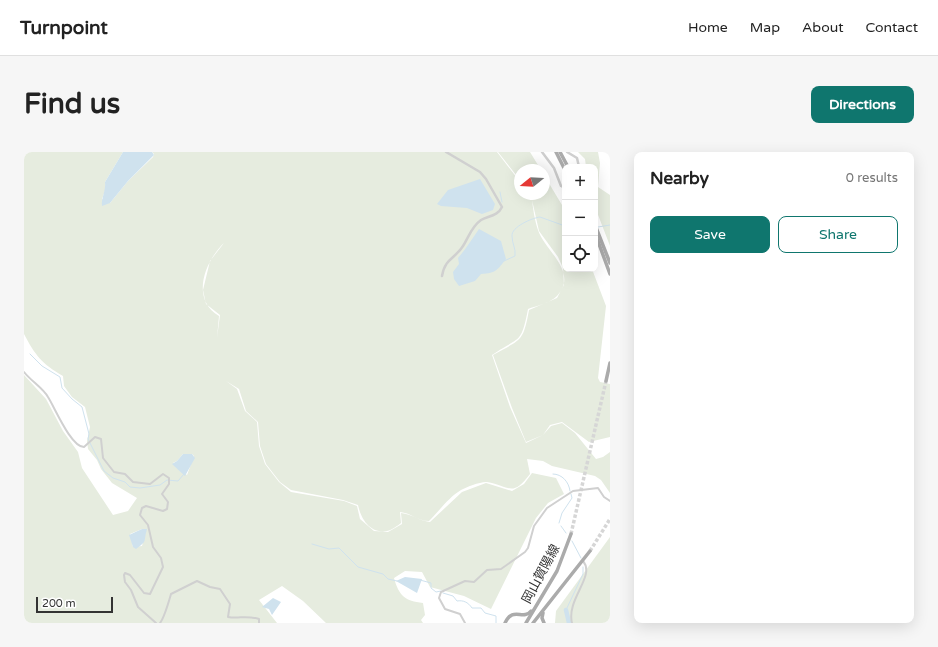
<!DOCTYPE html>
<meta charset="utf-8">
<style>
:root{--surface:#fff;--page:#f6f6f6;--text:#222;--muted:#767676;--line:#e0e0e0;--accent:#0f766e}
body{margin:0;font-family:"Varela Round","Noto Sans JP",sans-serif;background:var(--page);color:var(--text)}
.controls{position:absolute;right:12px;top:12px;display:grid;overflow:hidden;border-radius:8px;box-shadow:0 4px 16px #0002}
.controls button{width:36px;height:36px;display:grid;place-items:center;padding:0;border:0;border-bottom:1px solid var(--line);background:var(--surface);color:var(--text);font:20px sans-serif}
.compass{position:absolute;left:490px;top:12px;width:36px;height:36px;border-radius:50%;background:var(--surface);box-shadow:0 4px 16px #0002;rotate:252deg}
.scale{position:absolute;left:12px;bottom:10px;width:77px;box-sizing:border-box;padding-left:4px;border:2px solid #333;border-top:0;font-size:11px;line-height:14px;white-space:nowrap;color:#333;-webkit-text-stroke:3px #fff;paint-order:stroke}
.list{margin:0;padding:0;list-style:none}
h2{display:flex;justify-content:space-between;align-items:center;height:52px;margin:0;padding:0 16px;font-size:17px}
h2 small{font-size:13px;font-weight:400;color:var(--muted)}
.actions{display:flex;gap:8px;padding:12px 16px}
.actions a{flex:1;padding:9px 0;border:1px solid var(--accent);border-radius:8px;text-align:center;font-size:14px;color:var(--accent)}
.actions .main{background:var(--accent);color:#fff}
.icon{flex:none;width:22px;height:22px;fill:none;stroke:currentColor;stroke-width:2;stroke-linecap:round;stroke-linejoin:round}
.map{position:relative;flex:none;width:586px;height:471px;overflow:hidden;border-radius:8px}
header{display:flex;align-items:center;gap:24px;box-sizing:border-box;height:56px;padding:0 20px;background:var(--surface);border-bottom:1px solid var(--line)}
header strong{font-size:19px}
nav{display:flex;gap:22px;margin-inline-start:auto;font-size:14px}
.intro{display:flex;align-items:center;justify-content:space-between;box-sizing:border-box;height:96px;padding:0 24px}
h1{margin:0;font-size:28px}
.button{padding:10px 18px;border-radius:8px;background:var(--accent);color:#fff;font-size:14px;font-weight:700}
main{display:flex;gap:24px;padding:0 24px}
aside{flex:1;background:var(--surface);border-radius:8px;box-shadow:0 4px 16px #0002}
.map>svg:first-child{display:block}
.green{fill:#e6ecdf;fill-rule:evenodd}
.water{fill:#cfe2ee}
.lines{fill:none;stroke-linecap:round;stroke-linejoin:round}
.stream{stroke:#cfe2ee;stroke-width:1}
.river{stroke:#cfe2ee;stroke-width:4.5}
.primary-tunnel{stroke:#d6d6d6;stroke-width:3.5;stroke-dasharray:3.5 2;stroke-linecap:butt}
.minor{stroke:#d0d0d0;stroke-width:2}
.tertiary{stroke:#d0d0d0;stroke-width:2.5}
.primary{stroke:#ababab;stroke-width:3.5}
.labels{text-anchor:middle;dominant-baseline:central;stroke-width:4;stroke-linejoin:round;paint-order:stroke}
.street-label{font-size:13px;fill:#333;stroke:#fff}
</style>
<header>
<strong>Turnpoint</strong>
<nav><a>Home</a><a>Map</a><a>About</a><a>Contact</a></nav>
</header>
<div class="intro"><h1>Find us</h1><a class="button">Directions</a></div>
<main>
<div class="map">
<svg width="586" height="471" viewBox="0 0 586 471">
<rect width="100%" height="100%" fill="#fff"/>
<g class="green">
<path d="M0,0H99L81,30L82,36L78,47L86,51L104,29L129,5L130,2L128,0H473L496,30V42H505L508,45L507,42H520V23L541,58V117H568L582,154L574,226L576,230L586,232V285L565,290L538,270L526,273L519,283L502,290L488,256L469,203C497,187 499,191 505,158L533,146L540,133L539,116L534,105L515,79L508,48C509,57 511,70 514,78C521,99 555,120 533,144C526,151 512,154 504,157C497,194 495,184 468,203L486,255L502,291L519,283L527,274L538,271L551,281L572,307L579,305L586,300V341L577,328L571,324L528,314L519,309L503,307L506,322C488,346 486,334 463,330C458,329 442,335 437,338C425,345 415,359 405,369C394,369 387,361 376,360L377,371C373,374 368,378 363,379C346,382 337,367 334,353L319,348L267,338L256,330L242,312L236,294L234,270L222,259L215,237L202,229L213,237L221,259L233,270L235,294L241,312L255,330L267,340L320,349L333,354L336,367L350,379L364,380L378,372L377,361C388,362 395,369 406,370L438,340L462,331L488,339L500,332L508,321L532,326L540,342L524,351L512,366L467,457L440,444L406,435L398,420L381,419L370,426C375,444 381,449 399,451L401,463L397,468L399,471H302L279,449L258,434L235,448L253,471H0V223L22,247L39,279L54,300L58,316L89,363L104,359L113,346L88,331L77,317L73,308L64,297L63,289L66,275L61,255L48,245L40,234L39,224C18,212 11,203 0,182ZM200,91L186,109L179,138L182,152L196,163L193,186L195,164C166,147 181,109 200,91ZM159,302H168L170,304L163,323L149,311L153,309ZM118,377L121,382L118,394L109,395L106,382Z"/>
<polygon points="474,0 506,0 517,18 496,18 496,28"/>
<polygon points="554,0 574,0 576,11 574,35 586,43 586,94 571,55 571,15 562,15 561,7"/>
<polygon points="586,385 586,471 531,471 532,459"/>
</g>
<g class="water">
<path d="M99,0H128L130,3L104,29L86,51L78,54C77,46 82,39 81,30Z"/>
<polygon points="456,27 471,52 469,58 458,62 443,56 417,54 413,52 424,38"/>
<path d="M455,77L477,89L482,107C473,118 473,121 457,122L451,129L435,134L430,127L429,120L435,112L434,106C442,97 448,87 455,77Z"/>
<polygon points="159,302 168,302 171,306 161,324 148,312 153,309"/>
<path d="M118,377H123C119,391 124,388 112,397L109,395L105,383Z"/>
<polygon points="381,425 398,427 393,441 372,429"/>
<polygon points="249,446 257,450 248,463 245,457 238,455"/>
</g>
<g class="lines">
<g class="stream">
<polyline points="476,40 478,50"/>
<polyline points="574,75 586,73"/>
<path d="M480,109L491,104C492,96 488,92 488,84C487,75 508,66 516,65L541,74"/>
<polyline points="6,202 18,214 36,225 38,236 48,247 58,255 65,282 64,287 80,319 89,326 101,330 106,335 116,336 136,333 143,328 154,329 160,322"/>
<path d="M529,322C538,322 545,330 546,339"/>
<polyline points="535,371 538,361 548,346 547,342"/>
<polyline points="537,374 542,381"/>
<polyline points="548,389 557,406"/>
<polyline points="288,392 305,397 315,396 334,415 359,422 364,427 373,429"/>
<polyline points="396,428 407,431 407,436 412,440 417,439"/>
<path d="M419,441L429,444L433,449C439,448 444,450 448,456H457L461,461L472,464V471"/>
<polyline points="542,458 559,422 559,415"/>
</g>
<polyline class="river" points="542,458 545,471"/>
<g class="primary-tunnel">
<polyline points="547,382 582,229"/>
<polyline points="566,399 586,367"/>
</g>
<g class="minor">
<path d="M0,220C7,229 19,236 24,245C31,256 47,295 60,295L71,285L77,287L79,306L90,320L101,322L109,330L126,332L139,322L145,326V332L138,342L144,350L143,357L139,359L122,354L118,356L116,363L124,373L129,395L137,406L139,415L126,442L120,441L106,423L101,421L100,423L101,430L107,438L114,455L132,471"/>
<path d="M136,471C140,466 145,449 147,442L173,429L186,435L196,437L206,452L204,465C215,467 222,463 235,467V471"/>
<polyline points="441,471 436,462 421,457 415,446 417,440 441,429 450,430 463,418 477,417 501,400 504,396 510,374 523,356 549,339 574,336 580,345 586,349"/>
<path d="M548,471C542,447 572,424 559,409"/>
</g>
<g class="tertiary">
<polyline points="518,0 530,16 537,34 541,36"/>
<polyline points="543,0 553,6 555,15"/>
<path d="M418,124C421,106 431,107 439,94C445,85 447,75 457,68C464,64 474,64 478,55L462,27L456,20L422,0"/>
</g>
<g class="primary">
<polyline points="532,0 541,18"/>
<polyline points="536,0 544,15"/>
<polyline points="571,73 586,111"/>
<polyline points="571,81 586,122"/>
<polyline points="582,229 586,211"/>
<polyline points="519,461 518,466 520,471"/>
<path d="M481,471C489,454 499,469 507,459"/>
<polyline points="502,471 533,419 547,382"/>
<polyline points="509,471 566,399"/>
</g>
</g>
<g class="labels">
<g class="street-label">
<text transform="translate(517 422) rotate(-62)">岡山賀陽線</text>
</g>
</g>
</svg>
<div class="controls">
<button>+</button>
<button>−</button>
<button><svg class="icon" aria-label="locate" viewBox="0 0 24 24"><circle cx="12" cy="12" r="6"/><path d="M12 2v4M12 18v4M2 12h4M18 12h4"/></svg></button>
</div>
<svg class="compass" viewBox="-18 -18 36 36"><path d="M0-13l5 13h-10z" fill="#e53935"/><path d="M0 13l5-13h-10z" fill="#767676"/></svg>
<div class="scale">200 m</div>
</div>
<aside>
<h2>Nearby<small>0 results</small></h2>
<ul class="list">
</ul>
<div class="actions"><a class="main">Save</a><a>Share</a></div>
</aside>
</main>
